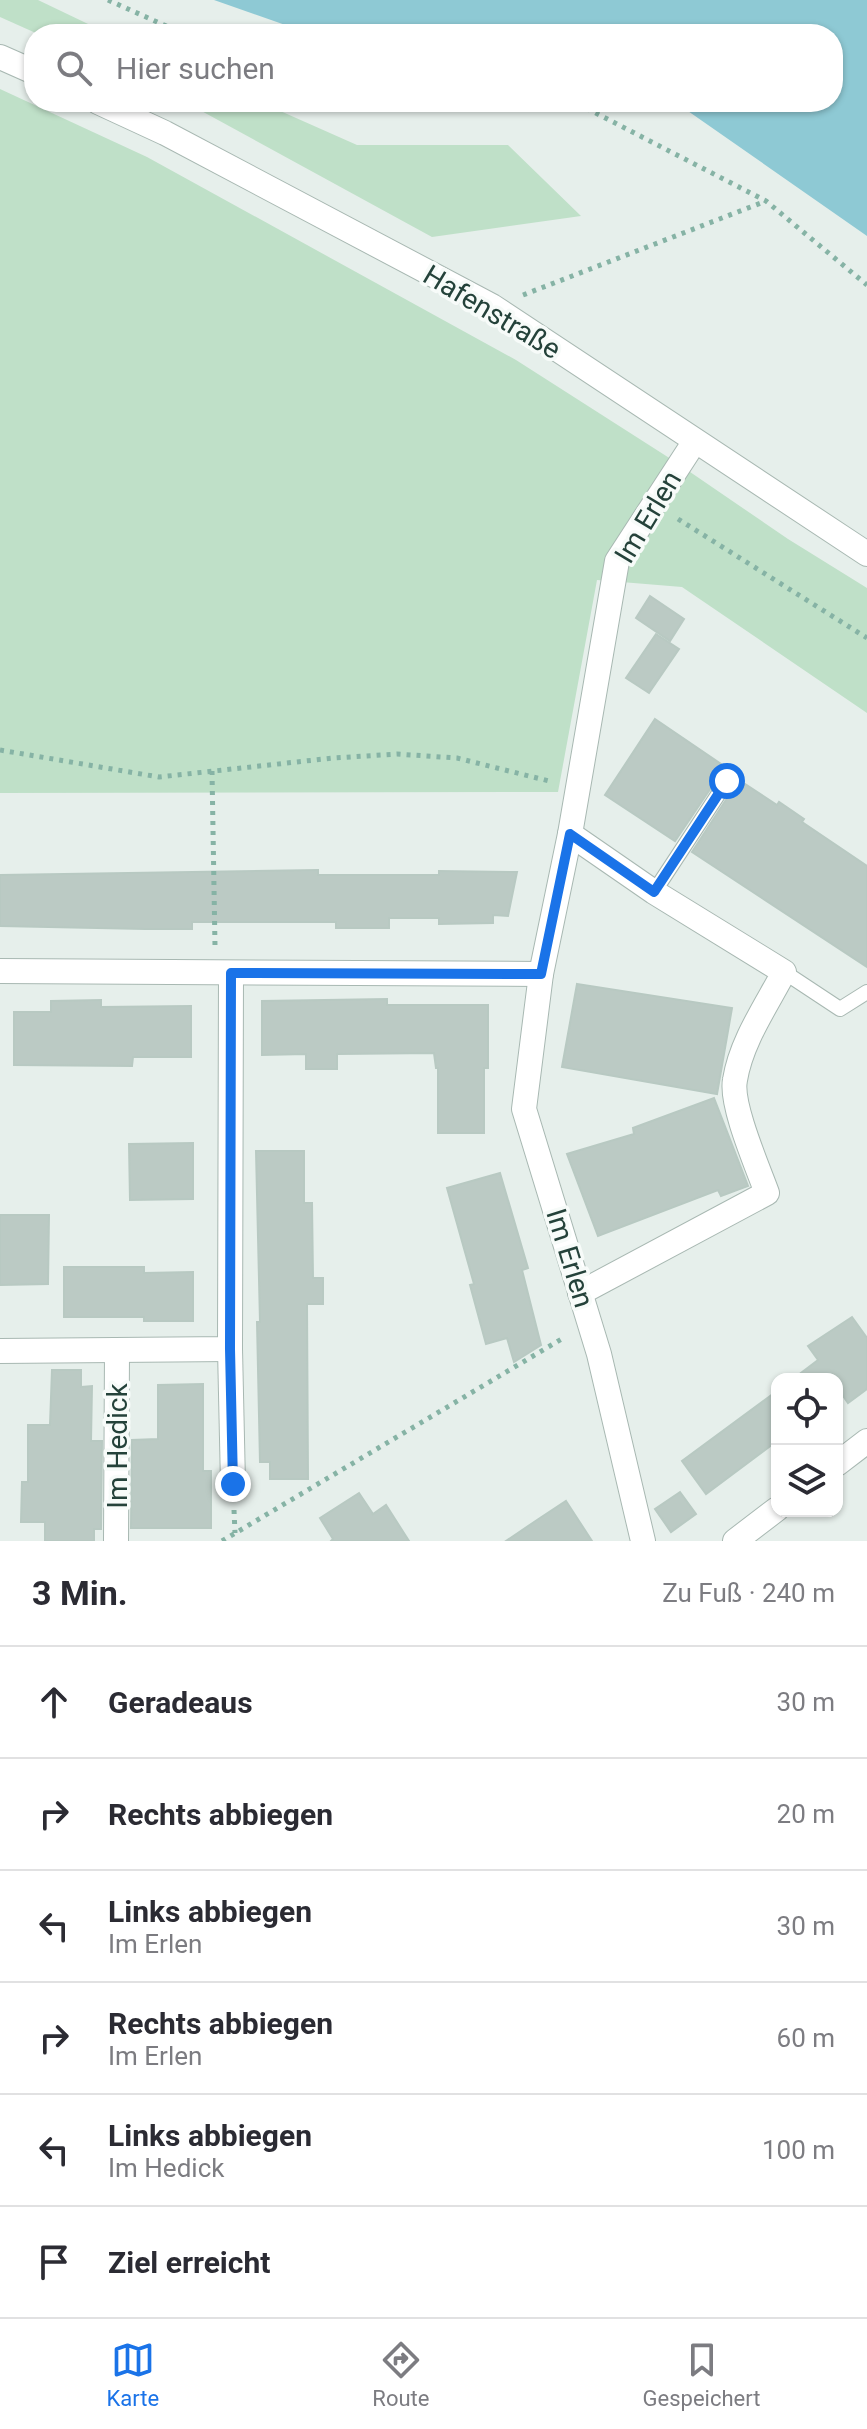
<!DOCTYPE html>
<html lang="de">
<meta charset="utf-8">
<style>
:root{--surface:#fff;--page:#f7f7f7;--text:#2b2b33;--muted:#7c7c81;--line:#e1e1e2;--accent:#1a73e8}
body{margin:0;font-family:Roboto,sans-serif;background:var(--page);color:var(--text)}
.controls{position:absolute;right:24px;bottom:24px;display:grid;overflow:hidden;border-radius:16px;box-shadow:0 2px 6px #0004}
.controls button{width:72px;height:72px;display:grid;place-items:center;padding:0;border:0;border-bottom:2px solid var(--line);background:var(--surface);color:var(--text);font:40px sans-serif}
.stop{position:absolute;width:24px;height:24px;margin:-18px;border:6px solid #1a73e8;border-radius:50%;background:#fff}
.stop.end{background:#1a73e8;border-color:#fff;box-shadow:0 2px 8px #0008}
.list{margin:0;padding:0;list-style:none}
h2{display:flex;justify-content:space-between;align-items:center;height:104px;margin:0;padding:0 32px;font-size:34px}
h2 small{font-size:26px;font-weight:400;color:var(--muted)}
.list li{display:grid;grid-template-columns:52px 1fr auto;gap:24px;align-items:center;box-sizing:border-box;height:112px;padding:0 32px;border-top:2px solid var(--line)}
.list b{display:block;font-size:30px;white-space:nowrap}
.list p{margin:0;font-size:26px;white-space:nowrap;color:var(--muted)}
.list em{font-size:26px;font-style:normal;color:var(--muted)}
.icon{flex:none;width:44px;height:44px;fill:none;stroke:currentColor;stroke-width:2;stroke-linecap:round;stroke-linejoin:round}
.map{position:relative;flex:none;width:867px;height:1541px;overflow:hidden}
.search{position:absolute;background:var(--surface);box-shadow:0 2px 6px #0004;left:24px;right:24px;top:24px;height:88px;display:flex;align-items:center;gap:20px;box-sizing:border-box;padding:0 28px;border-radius:32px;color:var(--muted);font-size:30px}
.sheet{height:776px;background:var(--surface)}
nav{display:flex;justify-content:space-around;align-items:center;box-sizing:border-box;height:112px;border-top:2px solid var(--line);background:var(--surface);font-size:22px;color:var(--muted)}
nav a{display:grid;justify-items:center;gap:4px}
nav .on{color:var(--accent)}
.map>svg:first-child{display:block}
.green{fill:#bfe0c8}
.water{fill:#8ec9d4}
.building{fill:#bbcac4;stroke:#b8c9c2;stroke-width:2}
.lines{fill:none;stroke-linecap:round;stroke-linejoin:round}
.service-casing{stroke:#a8b8b2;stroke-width:16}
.minor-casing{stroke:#a8b8b2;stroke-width:26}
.path{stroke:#86b3a5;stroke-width:5;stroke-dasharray:4 6;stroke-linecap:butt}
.service{stroke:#fff;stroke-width:14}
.minor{stroke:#fff;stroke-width:24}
.route{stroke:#1a73e8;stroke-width:10}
.labels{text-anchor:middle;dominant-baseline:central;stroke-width:7;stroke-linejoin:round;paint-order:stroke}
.street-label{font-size:28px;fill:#24423a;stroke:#f7fbf9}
</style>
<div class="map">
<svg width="867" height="1541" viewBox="0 0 867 1541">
<rect width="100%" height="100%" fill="#e6efeb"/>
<g class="green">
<polygon points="0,0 38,0 109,34 38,34 0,17"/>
<polygon points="0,89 147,157 516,360 674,461 788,539 867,588 867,713 682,587 597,580 558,792 0,793"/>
<polygon points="185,102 260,102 357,145 508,145 581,216 432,237"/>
</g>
<polygon class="water" points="214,0 867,0 867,236 675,102 833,102 833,34 311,34"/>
<g class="building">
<polygon points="650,596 684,619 670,641 636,618"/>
<polygon points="656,634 679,649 649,693 626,678"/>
<polygon points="655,719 724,766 722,769 726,771 719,776 675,841 605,795"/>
<polygon points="736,778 777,805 779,802 804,819 802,822 867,866 867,967 692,852 735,786"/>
<polygon points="318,870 318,875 439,875 439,871 517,872 508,916 493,915 493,923 439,924 439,918 389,918 389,928 336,928 336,922 192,922 192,929 145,929 0,926 0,875"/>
<polygon points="577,984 732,1008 717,1094 562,1067"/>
<polygon points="387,999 387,1005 488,1005 488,1068 484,1068 484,1133 438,1133 438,1068 436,1068 434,1053 337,1054 337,1069 306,1069 306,1054 262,1055 262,1001"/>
<polygon points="101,1000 101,1007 191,1006 191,1057 133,1057 132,1066 14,1065 14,1012 51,1012 51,1001"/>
<polygon points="714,1098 748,1186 721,1196 718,1190 598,1236 567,1154 634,1134 633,1128"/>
<polygon points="193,1143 193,1199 130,1200 129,1144"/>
<polygon points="256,1151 304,1151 304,1203 312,1203 313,1278 323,1278 323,1304 307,1304 308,1479 270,1479 270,1462 260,1462 257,1322 260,1322"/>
<polygon points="500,1173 528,1268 522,1270 541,1345 514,1362 507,1338 486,1344 470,1285 474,1284 447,1188"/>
<polygon points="0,1215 49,1215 48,1284 0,1285"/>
<polygon points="64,1267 144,1267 144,1273 193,1272 193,1321 144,1321 144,1317 64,1317"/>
<polygon points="852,1317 867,1338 867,1389 848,1403 837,1387 837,1379 793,1379 818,1360 808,1346"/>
<polygon points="52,1370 81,1370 81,1387 92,1386 91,1441 102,1441 101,1529 94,1529 94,1541 45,1541 45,1522 21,1522 22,1482 28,1482 28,1425 50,1425"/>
<polygon points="203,1384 203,1471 211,1471 211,1528 131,1528 132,1440 158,1439 158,1385"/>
<polygon points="777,1391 777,1441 706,1494 682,1461"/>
<polygon points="680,1492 696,1514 671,1532 655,1509"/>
<polygon points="359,1493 373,1514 386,1505 409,1541 331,1541 333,1539 320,1518"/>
<polygon points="566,1501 592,1541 506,1541 540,1518"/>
</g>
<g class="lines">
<g class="service-casing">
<g id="service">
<polyline points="654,892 727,781"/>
<polyline points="784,972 840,1009 867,992"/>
</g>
</g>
<g class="minor-casing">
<g id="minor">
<polyline points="0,57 34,72"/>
<polyline points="98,102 165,133 492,306 867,554"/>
<path d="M570,834L654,892L784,972C766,1006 741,1042 735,1080C730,1104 758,1168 767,1193L580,1293"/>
<polyline points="0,971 541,974"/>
<polyline points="230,1349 233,1484"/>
<polyline points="0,1351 230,1349 231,973"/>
<polyline points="837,1464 867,1441"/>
<polyline points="116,1541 117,1352"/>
<polyline points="643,1541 599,1354 524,1109 541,974 570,834 617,561 695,441"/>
<polyline points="735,1541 777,1509"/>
</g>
</g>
<g class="path">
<polyline points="108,0 184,34"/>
<polyline points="537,102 586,108 766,201 867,285"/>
<polyline points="523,295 766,201"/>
<polyline points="678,519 867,638"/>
<polyline points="0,750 159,777 333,758 397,754 457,758 553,782"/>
<polyline points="212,771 215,946"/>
<polyline points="234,1510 235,1533"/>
<polyline points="222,1541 565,1337"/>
</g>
<use href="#service" class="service"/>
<use href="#minor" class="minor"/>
</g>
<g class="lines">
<polyline class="route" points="233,1484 230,1349 231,973 541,974 570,834 654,892 727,781"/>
</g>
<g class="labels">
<g class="street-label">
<text transform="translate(492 312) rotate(31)">Hafenstraße</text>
<text transform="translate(648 517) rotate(-59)">Im Erlen</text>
<text transform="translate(570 1258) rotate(73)">Im Erlen</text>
<text transform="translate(117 1446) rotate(-90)">Im Hedick</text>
</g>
</g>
</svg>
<div class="controls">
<button><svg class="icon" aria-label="locate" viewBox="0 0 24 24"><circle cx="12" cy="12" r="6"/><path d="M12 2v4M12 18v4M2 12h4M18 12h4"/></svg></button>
<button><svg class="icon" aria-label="layers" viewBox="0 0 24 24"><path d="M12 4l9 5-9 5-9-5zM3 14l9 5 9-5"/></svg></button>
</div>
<div class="stop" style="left:727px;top:781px"></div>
<div class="stop end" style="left:233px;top:1484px"></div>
<div class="search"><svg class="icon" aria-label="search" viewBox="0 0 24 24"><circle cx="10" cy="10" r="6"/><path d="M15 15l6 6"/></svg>Hier suchen</div>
</div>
<section class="sheet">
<h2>3 Min.<small>Zu Fuß · 240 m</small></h2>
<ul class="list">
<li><svg class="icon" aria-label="ahead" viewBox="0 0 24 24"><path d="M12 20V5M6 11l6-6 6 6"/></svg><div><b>Geradeaus</b></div><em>30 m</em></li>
<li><svg class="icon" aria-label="right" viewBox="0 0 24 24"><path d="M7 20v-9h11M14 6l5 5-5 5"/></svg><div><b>Rechts abbiegen</b></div><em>20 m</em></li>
<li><svg class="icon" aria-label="left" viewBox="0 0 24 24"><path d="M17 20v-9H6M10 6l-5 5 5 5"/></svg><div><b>Links abbiegen</b><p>Im Erlen</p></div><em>30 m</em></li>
<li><svg class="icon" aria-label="right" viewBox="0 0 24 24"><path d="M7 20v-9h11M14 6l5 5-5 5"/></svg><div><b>Rechts abbiegen</b><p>Im Erlen</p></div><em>60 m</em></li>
<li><svg class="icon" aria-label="left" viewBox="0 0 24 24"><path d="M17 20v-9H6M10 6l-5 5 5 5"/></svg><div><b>Links abbiegen</b><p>Im Hedick</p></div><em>100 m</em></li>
<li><svg class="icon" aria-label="arrive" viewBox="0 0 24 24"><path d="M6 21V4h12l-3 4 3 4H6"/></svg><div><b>Ziel erreicht</b></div></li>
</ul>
</section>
<nav>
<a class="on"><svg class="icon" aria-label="map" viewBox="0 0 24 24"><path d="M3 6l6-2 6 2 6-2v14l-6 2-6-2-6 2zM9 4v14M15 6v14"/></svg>Karte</a>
<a><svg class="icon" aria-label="directions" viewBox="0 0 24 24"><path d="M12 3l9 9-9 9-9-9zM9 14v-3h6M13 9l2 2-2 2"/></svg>Route</a>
<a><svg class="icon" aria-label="saved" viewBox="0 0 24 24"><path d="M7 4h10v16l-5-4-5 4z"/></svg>Gespeichert</a>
</nav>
